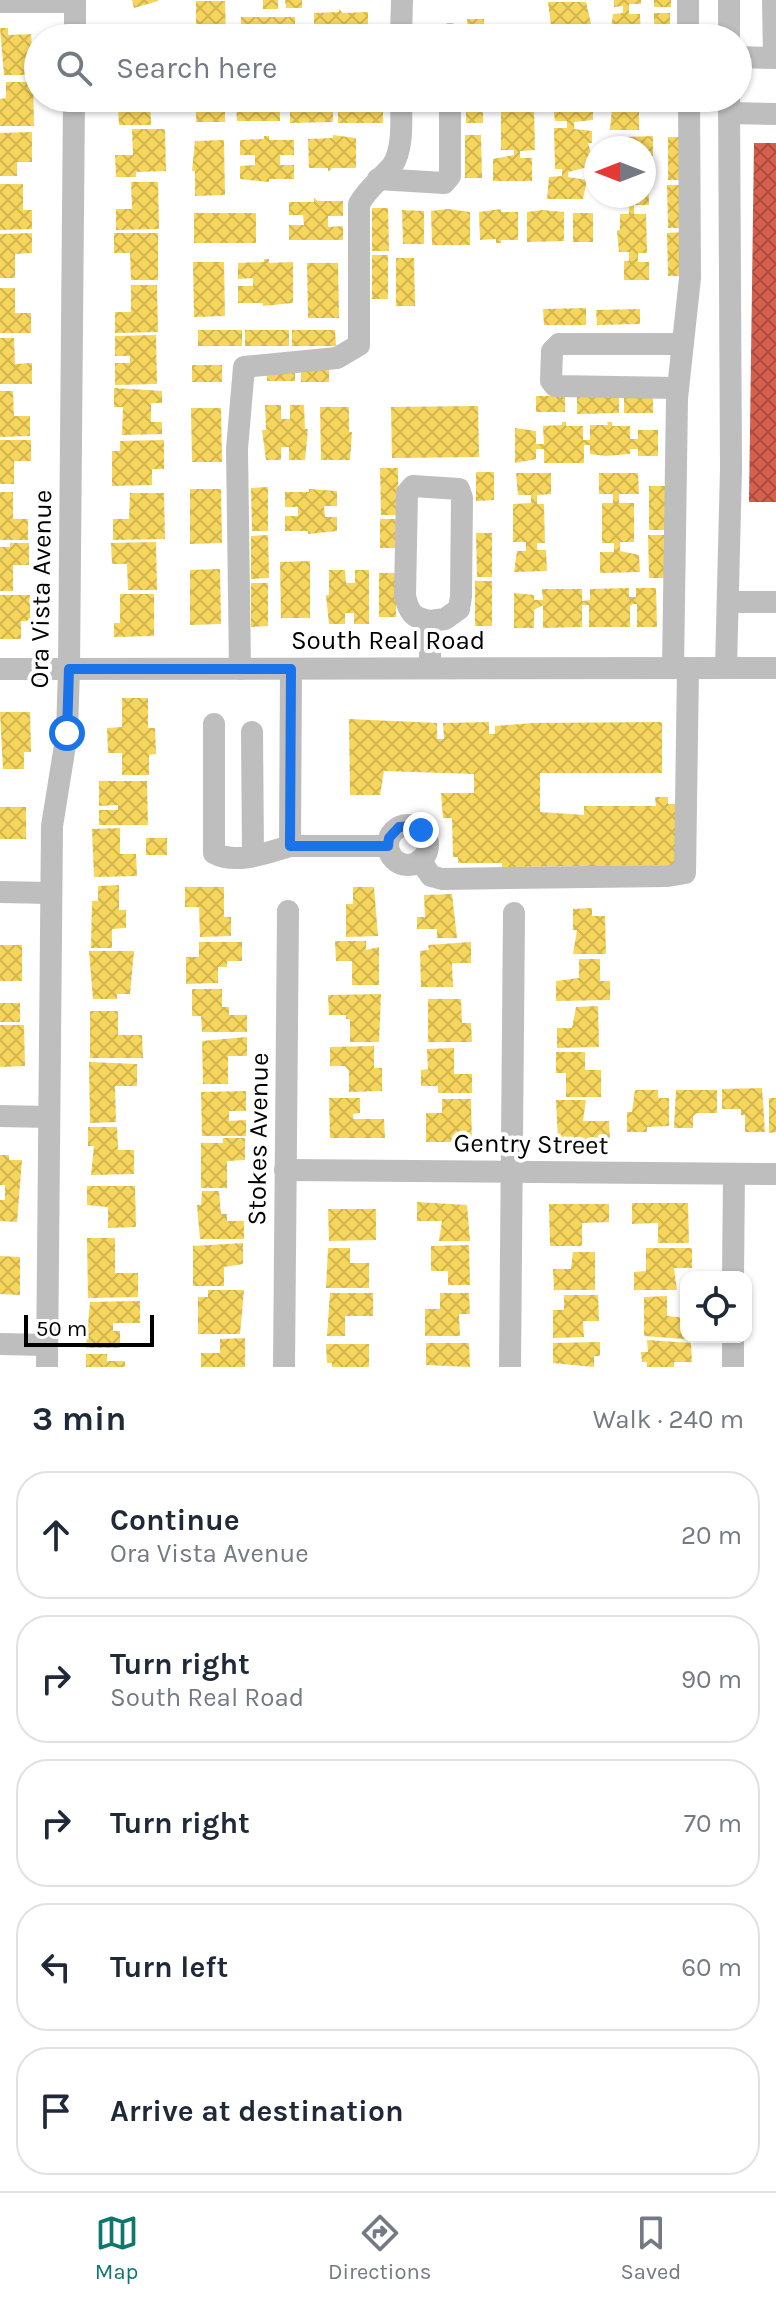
<!DOCTYPE html>
<meta charset="utf-8">
<style>
:root{--surface:#fff;--page:#f6f6f7;--text:#1f2937;--muted:#747a83;--line:#e0e1e3;--accent:#0f766e}
body{margin:0;font-family:Karla,sans-serif;background:var(--page);color:var(--text)}
.controls{position:absolute;right:24px;bottom:24px;display:grid;overflow:hidden;border-radius:16px;box-shadow:0 2px 6px #0004}
.controls button{width:72px;height:72px;display:grid;place-items:center;padding:0;border:0;border-bottom:2px solid var(--line);background:var(--surface);color:var(--text);font:40px sans-serif}
.compass{position:absolute;left:584px;top:136px;width:72px;height:72px;border-radius:50%;background:var(--surface);box-shadow:0 2px 6px #0004;rotate:270deg}
.scale{position:absolute;left:24px;bottom:20px;width:130px;box-sizing:border-box;padding-left:8px;border:4px solid #000;border-top:0;font-size:22px;line-height:28px;white-space:nowrap;color:#000;-webkit-text-stroke:6px #fff;paint-order:stroke}
.stop{position:absolute;width:24px;height:24px;margin:-18px;border:6px solid #1a73e8;border-radius:50%;background:#fff}
.stop.end{background:#1a73e8;border-color:#fff;box-shadow:0 2px 8px #0008}
.list{margin:0;padding:0;list-style:none}
h2{display:flex;justify-content:space-between;align-items:center;height:104px;margin:0;padding:0 32px;font-size:34px}
h2 small{font-size:26px;font-weight:400;color:var(--muted)}
.list li{display:grid;grid-template-columns:52px 1fr auto;gap:24px;align-items:center;box-sizing:border-box;height:128px;margin:0 16px 16px;padding:0 16px;border:2px solid var(--line);border-radius:32px}
.list b{display:block;font-size:30px;white-space:nowrap}
.list p{margin:0;font-size:26px;white-space:nowrap;color:var(--muted)}
.list em{font-size:26px;font-style:normal;color:var(--muted)}
.icon{flex:none;width:44px;height:44px;fill:none;stroke:currentColor;stroke-width:2;stroke-linecap:round;stroke-linejoin:round}
.map{position:relative;flex:none;width:776px;height:1367px;overflow:hidden}
.search{position:absolute;background:var(--surface);box-shadow:0 2px 6px #0004;left:24px;right:24px;top:24px;height:88px;display:flex;align-items:center;gap:20px;box-sizing:border-box;padding:0 28px;border-radius:44px;color:var(--muted);font-size:30px}
.sheet{height:824px;background:var(--surface)}
nav{display:flex;justify-content:space-around;align-items:center;box-sizing:border-box;height:112px;border-top:2px solid var(--line);background:var(--surface);font-size:22px;color:var(--muted)}
nav a{display:grid;justify-items:center;gap:4px}
nav .on{color:var(--accent)}
.map>svg:first-child{display:block}
.homes{fill:url(#homes-cross-hatch)}
.shops{fill:url(#shops-cross-hatch)}
.lines{fill:none;stroke-linecap:round;stroke-linejoin:round}
.minor{stroke:#bebebe;stroke-width:22}
.route{stroke:#1a73e8;stroke-width:10}
.labels{text-anchor:middle;dominant-baseline:central;stroke-width:8;stroke-linejoin:round;paint-order:stroke}
.street-label{font-size:26px;fill:#000;stroke:#fff}
</style>
<div class="map">
<svg width="776" height="1367" viewBox="0 0 776 1367">
<defs>
<pattern id="homes-cross-hatch" width="8" height="8" patternUnits="userSpaceOnUse" patternTransform="scale(2)"><rect width="8" height="8" fill="#f6d55c"/><path d="M0 0l8 8M0 8l8-8" fill="none" stroke="#d1b54e"/></pattern>
<pattern id="shops-cross-hatch" width="8" height="8" patternUnits="userSpaceOnUse" patternTransform="scale(2)"><rect width="8" height="8" fill="#d6604d"/><path d="M0 0l8 8M0 8l8-8" fill="none" stroke="#ab4d3e"/></pattern>
</defs>
<rect width="100%" height="100%" fill="#fff"/>
<g class="homes">
<polygon points="132,0 158,0 158,1 134,8"/>
<rect x="263" y="0" width="15" height="9"/>
<polygon points="285,0 302,0 302,8 286,8"/>
<polygon points="614,0 641,0 641,4 629,4 629,14 640,14 641,38 610,35 613,14 623,13 623,6 614,7"/>
<rect x="654" y="0" width="17" height="7"/>
<polygon points="196,1 225,1 226,38 196,38"/>
<polygon points="548,2 586,2 591,24 574,27 574,33 591,33 591,38 555,38 555,32 561,32 564,25 551,25"/>
<polygon points="339,9 343,13 368,12 368,28 351,28 351,38 326,38 326,27 314,28 314,13 339,12"/>
<rect x="654" y="13" width="16" height="25"/>
<polygon points="241,17 295,17 295,33 278,33 278,38 253,38 253,32 241,33"/>
<polygon points="467,19 484,19 484,38 468,38"/>
<polygon points="0,28 8,28 8,35 31,34 34,75 4,75"/>
<rect x="496" y="32" width="37" height="6"/>
<polygon points="6,82 33,82 34,126 0,126 0,99 6,98"/>
<polygon points="125,98 150,98 151,125 119,125 118,107 125,107"/>
<rect x="196" y="98" width="29" height="24"/>
<rect x="466" y="98" width="17" height="25"/>
<polygon points="502,98 534,98 534,102 518,102 518,110 534,109 535,150 520,151 520,158 532,158 532,181 493,181 493,159 514,155 514,150 501,150 501,111 513,110 513,101"/>
<polygon points="552,98 591,98 589,107 593,107 593,120 574,122 574,129 592,131 592,143 588,143 591,153 588,153 592,156 592,166 568,172 568,177 587,180 583,199 547,199 549,177 562,176 562,169 555,169 554,128 567,128 567,121 555,121"/>
<polygon points="612,98 628,98 628,109 639,109 639,130 610,130 612,109 622,109 622,103 612,103"/>
<polygon points="236,104 280,104 280,121 237,121"/>
<polygon points="333,105 333,122 290,123 290,106"/>
<polygon points="383,105 383,123 338,123 338,106"/>
<polygon points="132,129 165,129 166,171 136,172 136,177 116,177 115,155 133,155"/>
<polygon points="32,132 32,162 17,162 17,176 0,176 0,133"/>
<polygon points="333,135 356,138 356,168 332,168 328,172 328,168 309,168 308,139 333,138"/>
<polygon points="465,135 481,135 482,178 465,178"/>
<polygon points="264,136 269,136 269,140 294,140 294,155 280,155 280,165 294,165 294,179 269,179 269,182 240,179 240,166 255,165 255,155 240,155 240,140 264,139"/>
<polygon points="653,136 653,156 644,156 644,148 626,148 626,137"/>
<rect x="668" y="137" width="16" height="43"/>
<polygon points="224,140 225,195 195,196 195,171 192,171 195,141"/>
<polygon points="644,166 648,166 649,205 634,205 634,214 646,214 647,253 638,253 638,262 649,262 649,280 624,280 624,261 629,261 629,252 619,252 617,231 620,230 620,214 629,214 629,206 620,207 620,196 644,196"/>
<polygon points="131,182 158,182 159,229 116,230 116,209 132,209"/>
<polygon points="0,184 23,184 23,210 32,210 32,229 0,230"/>
<polygon points="667,185 684,185 685,228 668,228"/>
<polygon points="314,198 318,201 343,201 343,216 328,216 328,227 343,226 343,240 289,240 289,225 304,225 303,215 289,215 289,202 314,202"/>
<polygon points="372,208 388,208 389,251 372,251"/>
<polygon points="448,209 470,212 470,245 432,245 431,211"/>
<polygon points="501,209 501,212 518,212 518,240 501,240 501,243 496,243 496,239 480,240 479,212"/>
<polygon points="402,210 424,211 424,244 403,244"/>
<polygon points="542,210 564,212 564,241 527,242 527,212"/>
<rect x="194" y="213" width="62" height="30"/>
<rect x="573" y="213" width="20" height="29"/>
<polygon points="684,232 684,276 668,276 667,233"/>
<polygon points="32,233 32,253 15,254 15,278 0,278 0,234"/>
<polygon points="114,233 158,233 158,280 131,280 130,253 114,253"/>
<rect x="372" y="255" width="16" height="44"/>
<polygon points="396,258 414,258 415,306 396,306"/>
<polygon points="264,259 269,259 269,263 293,262 293,303 263,306 263,303 238,303 238,286 253,286 253,278 238,279 238,263 264,262"/>
<polygon points="193,262 224,262 225,316 194,317"/>
<polygon points="307,263 338,263 339,318 308,318"/>
<polygon points="131,285 157,285 158,332 115,333 115,312 131,312"/>
<polygon points="0,288 15,288 15,313 31,313 31,333 0,333"/>
<polygon points="586,308 586,325 544,325 543,309"/>
<polygon points="640,309 640,324 597,325 596,310"/>
<rect x="198" y="330" width="44" height="16"/>
<rect x="245" y="330" width="44" height="16"/>
<polygon points="292,330 335,330 336,346 292,346"/>
<polygon points="156,335 157,384 115,385 115,363 130,363 130,356 115,356 115,336"/>
<polygon points="0,338 14,338 15,364 32,363 32,384 0,384"/>
<rect x="192" y="365" width="30" height="17"/>
<rect x="301" y="365" width="28" height="17"/>
<rect x="267" y="366" width="28" height="15"/>
<polygon points="114,388 162,391 162,403 151,403 151,422 162,422 162,434 122,435 123,407 114,407"/>
<polygon points="0,391 13,391 14,416 30,416 30,436 0,437"/>
<rect x="536" y="396" width="29" height="16"/>
<polygon points="577,396 619,396 619,413 577,414"/>
<rect x="624" y="396" width="29" height="17"/>
<polygon points="265,405 281,405 281,419 290,419 290,405 304,405 305,429 308,429 305,460 289,460 289,447 281,447 281,460 266,460 262,430 266,430"/>
<polygon points="478,406 479,457 392,458 391,407"/>
<polygon points="320,407 349,407 349,432 352,432 350,460 321,460"/>
<polygon points="191,408 221,408 222,462 192,462"/>
<polygon points="562,422 566,422 566,426 583,426 583,440 590,440 590,425 608,425 607,422 612,422 612,426 630,426 630,439 638,439 638,430 658,430 658,456 638,456 638,449 630,449 630,454 606,456 590,454 590,445 584,445 584,463 544,463 544,449 536,449 536,459 515,463 515,428 536,431 536,444 544,444 543,426 562,425"/>
<polygon points="0,440 31,440 31,461 14,461 14,484 0,484"/>
<polygon points="164,440 164,469 152,469 152,485 112,486 112,451 120,451 120,441"/>
<polygon points="380,468 398,468 398,515 381,515"/>
<polygon points="476,472 494,472 494,500 476,501"/>
<polygon points="516,473 551,473 551,494 537,495 537,504 544,504 545,543 537,543 537,550 546,550 547,571 514,572 517,551 526,551 526,542 513,542 513,504 531,503 531,495 518,495"/>
<polygon points="599,473 638,473 639,494 619,494 619,503 634,503 634,542 620,542 620,551 639,555 640,572 600,573 600,552 614,552 614,543 602,543 602,503 613,503 613,494 599,494"/>
<rect x="649" y="486" width="16" height="44"/>
<polygon points="268,487 268,531 252,531 251,488"/>
<polygon points="190,489 221,489 222,543 190,544"/>
<polygon points="309,489 337,491 337,506 324,506 325,517 337,517 337,531 308,534 308,531 285,531 285,516 298,516 298,507 285,507 285,492 309,492"/>
<polygon points="0,492 13,492 13,519 28,519 28,540 0,540"/>
<polygon points="130,493 164,493 165,539 113,540 113,519 129,519"/>
<rect x="380" y="519" width="17" height="29"/>
<polygon points="476,533 492,533 492,577 477,577"/>
<polygon points="268,535 269,578 251,579 251,536"/>
<polygon points="648,535 665,535 665,578 649,578"/>
<polygon points="156,542 157,590 128,590 127,564 112,564 111,543"/>
<polygon points="10,543 29,543 29,565 13,565 13,591 0,591 0,547 10,547"/>
<polygon points="310,561 310,618 281,618 280,562"/>
<polygon points="220,569 221,624 190,625 190,570"/>
<polygon points="329,570 345,570 346,583 355,583 355,570 369,570 369,624 354,624 354,613 345,613 345,624 329,624 326,595 329,595"/>
<rect x="379" y="573" width="17" height="44"/>
<rect x="475" y="581" width="17" height="45"/>
<polygon points="251,583 268,583 268,626 251,627"/>
<polygon points="629,588 629,597 636,597 636,588 656,588 657,627 637,627 637,604 633,604 630,606 630,627 589,627 589,605 582,605 582,627 543,628 543,605 534,610 534,628 514,628 514,593 534,595 534,600 543,600 542,589 582,589 582,601 590,600 590,589"/>
<polygon points="120,594 154,594 154,636 114,637 114,623 120,623"/>
<polygon points="0,595 30,595 30,621 21,621 21,639 0,639"/>
<polygon points="122,698 148,698 148,728 155,728 156,754 149,755 149,775 122,775 122,753 108,753 107,728 122,727"/>
<polygon points="0,712 30,712 31,752 24,752 24,769 3,769"/>
<polygon points="349,719 437,723 437,739 444,739 443,723 489,722 489,734 495,734 495,726 534,723 662,722 662,773 540,773 540,812 584,815 584,806 656,806 655,797 668,797 668,804 677,804 682,865 502,867 502,863 458,863 458,857 453,857 452,818 443,818 441,793 474,793 474,774 384,771 380,795 350,795"/>
<polygon points="99,781 147,781 148,825 99,825 99,810 118,810 118,805 99,806"/>
<rect x="0" y="807" width="26" height="32"/>
<polygon points="120,828 120,854 136,854 137,876 94,877 92,829"/>
<rect x="146" y="838" width="21" height="17"/>
<polygon points="119,885 119,910 126,910 126,928 112,929 112,948 91,948 92,901 98,901 98,886"/>
<polygon points="185,887 224,887 224,917 231,917 231,936 200,937 199,907 185,907"/>
<polygon points="353,887 374,887 378,936 346,937 346,904 353,904"/>
<polygon points="452,894 457,938 437,938 437,929 417,929 417,917 425,917 424,895"/>
<polygon points="592,908 592,916 605,916 606,954 573,954 577,930 573,930 573,909"/>
<polygon points="335,941 366,941 366,950 379,947 379,985 352,985 352,961 336,961"/>
<polygon points="199,942 242,942 242,961 227,961 227,967 218,967 218,983 186,984 186,957 199,957"/>
<polygon points="471,942 471,963 452,963 453,987 421,987 420,951 429,950 428,945"/>
<rect x="0" y="945" width="22" height="36"/>
<polygon points="89,951 134,951 130,994 117,994 117,999 93,999"/>
<polygon points="579,959 600,959 600,981 610,981 610,1000 556,1001 556,981 579,978"/>
<polygon points="192,989 222,989 222,1007 229,1007 229,1015 247,1015 247,1032 202,1032 201,1016 192,1016"/>
<polygon points="381,994 379,1042 350,1042 350,1019 346,1019 346,1015 329,1015 328,995"/>
<polygon points="428,999 461,999 462,1023 471,1023 472,1042 428,1042"/>
<rect x="0" y="1003" width="20" height="19"/>
<polygon points="598,1006 599,1047 557,1048 557,1028 572,1028 576,1007"/>
<polygon points="90,1011 118,1011 118,1035 142,1035 143,1058 90,1058"/>
<polygon points="0,1025 24,1025 25,1066 0,1067"/>
<polygon points="247,1037 247,1056 228,1056 228,1084 203,1084 202,1041"/>
<polygon points="374,1046 374,1068 382,1068 382,1091 349,1092 349,1071 345,1066 330,1066 330,1047"/>
<polygon points="454,1048 454,1074 472,1074 472,1093 438,1093 438,1086 421,1086 421,1070 428,1069 427,1049"/>
<polygon points="556,1052 585,1052 585,1070 601,1070 601,1097 566,1097 566,1073 556,1073"/>
<polygon points="89,1062 137,1064 137,1086 115,1086 116,1122 90,1123"/>
<polygon points="762,1088 765,1132 745,1132 745,1115 741,1115 741,1109 722,1109 722,1089"/>
<polygon points="635,1090 658,1090 658,1098 669,1098 669,1126 647,1127 647,1132 627,1132 627,1112 632,1112"/>
<polygon points="676,1090 717,1090 717,1113 697,1113 693,1116 693,1128 674,1128"/>
<polygon points="246,1091 246,1111 229,1111 229,1121 246,1120 246,1136 202,1136 201,1092"/>
<polygon points="329,1098 360,1098 360,1113 353,1114 353,1119 384,1119 385,1138 330,1138"/>
<polygon points="769,1098 776,1098 776,1132 769,1133"/>
<polygon points="442,1099 471,1099 472,1142 426,1142 426,1113 442,1113"/>
<polygon points="556,1100 586,1100 583,1121 609,1121 610,1140 558,1141"/>
<polygon points="88,1127 117,1127 118,1150 134,1150 134,1174 91,1175 94,1146 88,1146"/>
<polygon points="223,1138 245,1138 245,1160 227,1161 227,1188 201,1188 201,1143 223,1143"/>
<polygon points="0,1155 9,1155 9,1160 22,1160 17,1222 0,1221 0,1200 5,1200 5,1185 0,1185"/>
<polygon points="87,1186 135,1186 136,1227 108,1228 108,1207 87,1205"/>
<polygon points="202,1191 219,1191 221,1214 227,1214 227,1221 244,1221 244,1239 200,1239 197,1205 201,1205"/>
<polygon points="417,1202 467,1205 470,1241 439,1241 442,1221 417,1221"/>
<polygon points="632,1203 688,1203 689,1243 658,1243 658,1223 632,1224"/>
<polygon points="549,1204 609,1204 609,1222 582,1223 582,1246 550,1246"/>
<polygon points="328,1209 376,1209 376,1240 329,1241"/>
<polygon points="87,1238 115,1238 115,1273 138,1273 138,1297 88,1298"/>
<polygon points="243,1243 243,1264 224,1267 224,1286 193,1286 193,1246"/>
<polygon points="469,1245 470,1285 448,1285 448,1271 431,1271 431,1246"/>
<polygon points="328,1248 350,1248 350,1263 369,1263 369,1288 326,1288"/>
<polygon points="646,1248 692,1248 692,1268 674,1268 677,1290 634,1290 634,1272 646,1271"/>
<polygon points="573,1252 595,1252 595,1290 554,1290 553,1269 571,1269"/>
<polygon points="0,1256 20,1257 20,1295 0,1294"/>
<polygon points="208,1290 244,1290 240,1334 198,1334 198,1297 208,1297"/>
<polygon points="330,1293 373,1293 373,1316 345,1316 345,1336 327,1336"/>
<polygon points="440,1293 469,1293 470,1314 459,1314 460,1336 425,1336 425,1309 440,1309"/>
<polygon points="564,1295 598,1295 599,1321 583,1321 584,1337 553,1338 553,1310 564,1310"/>
<polygon points="667,1296 667,1316 686,1318 686,1339 644,1336 644,1297"/>
<polygon points="140,1301 140,1323 113,1323 113,1331 120,1331 120,1348 86,1348 90,1302"/>
<polygon points="245,1338 245,1367 201,1367 201,1353 220,1353 220,1339"/>
<polygon points="647,1340 691,1343 692,1362 674,1362 674,1367 647,1367 647,1362 642,1362 641,1352 648,1352"/>
<polygon points="600,1342 600,1356 594,1356 594,1367 553,1363 553,1343"/>
<polygon points="426,1343 469,1343 470,1367 426,1365"/>
<polygon points="326,1344 369,1344 369,1367 332,1367 332,1363 327,1363"/>
<polygon points="86,1354 107,1354 107,1361 125,1361 125,1367 86,1367"/>
</g>
<polygon class="shops" points="754,143 776,143 776,502 749,502"/>
<g class="lines">
<g class="minor">
<polyline points="688,0 688,38"/>
<polyline points="729,0 729,38"/>
<polyline points="773,0 774,58"/>
<polyline points="0,2 75,2 75,38"/>
<polyline points="401,38 402,0"/>
<polyline points="450,38 450,34"/>
<polyline points="738,57 776,58"/>
<polyline points="244,100 401,101"/>
<polyline points="729,113 776,114"/>
<polyline points="378,179 444,183 450,176 450,98"/>
<polyline points="678,388 555,386 551,381 552,351 559,344 682,344"/>
<polyline points="728,602 776,602"/>
<path d="M430,621C413,618 409,613 405,596L407,493L413,486L459,489L462,498L461,597L459,609L445,619L430,621V668"/>
<polyline points="673,668 677,398 690,278 689,98"/>
<polyline points="726,668 731,469 729,98"/>
<polyline points="0,669 776,668"/>
<path d="M240,669L237,449L244,367L337,358L359,345V204C368,188 380,180 392,166C404,149 401,118 401,98"/>
<polyline points="291,669 290,846 388,846"/>
<path d="M214,724V853C236,865 267,853 290,846"/>
<polyline points="252,732 253,856"/>
<circle cx="408" cy="845" r="20"/>
<polyline points="420,860 431,876 442,879 668,876 685,873 688,668"/>
<polyline points="0,892 51,893"/>
<polyline points="0,1116 49,1117"/>
<polyline points="285,1170 776,1174"/>
<polyline points="733,1277 734,1174"/>
<polyline points="0,1344 47,1345"/>
<polyline points="47,1367 52,826 67,733 69,669 74,98"/>
<polyline points="284,1367 288,911"/>
<polyline points="510,1367 514,913"/>
<polyline points="733,1367 733,1337"/>
</g>
</g>
<g class="lines">
<polyline class="route" points="67,733 69,669 291,669 290,846 388,846 389,838 399,827 415,826 421,830"/>
</g>
<g class="labels">
<g class="street-label">
<text transform="translate(41 589) rotate(-89)">Ora Vista Avenue</text>
<text x="388" y="640">South Real Road</text>
<text transform="translate(258 1139) rotate(-89)">Stokes Avenue</text>
<text transform="translate(531 1144) rotate(1)">Gentry Street</text>
</g>
</g>
</svg>
<div class="controls">
<button><svg class="icon" aria-label="locate" viewBox="0 0 24 24"><circle cx="12" cy="12" r="6"/><path d="M12 2v4M12 18v4M2 12h4M18 12h4"/></svg></button>
</div>
<svg class="compass" viewBox="-18 -18 36 36"><path d="M0-13l5 13h-10z" fill="#e53935"/><path d="M0 13l5-13h-10z" fill="#747a83"/></svg>
<div class="scale">50 m</div>
<div class="stop" style="left:67px;top:733px"></div>
<div class="stop end" style="left:421px;top:830px"></div>
<div class="search"><svg class="icon" aria-label="search" viewBox="0 0 24 24"><circle cx="10" cy="10" r="6"/><path d="M15 15l6 6"/></svg>Search here</div>
</div>
<section class="sheet">
<h2>3 min<small>Walk · 240 m</small></h2>
<ul class="list">
<li><svg class="icon" aria-label="ahead" viewBox="0 0 24 24"><path d="M12 20V5M6 11l6-6 6 6"/></svg><div><b>Continue</b><p>Ora Vista Avenue</p></div><em>20 m</em></li>
<li><svg class="icon" aria-label="right" viewBox="0 0 24 24"><path d="M7 20v-9h11M14 6l5 5-5 5"/></svg><div><b>Turn right</b><p>South Real Road</p></div><em>90 m</em></li>
<li><svg class="icon" aria-label="right" viewBox="0 0 24 24"><path d="M7 20v-9h11M14 6l5 5-5 5"/></svg><div><b>Turn right</b></div><em>70 m</em></li>
<li><svg class="icon" aria-label="left" viewBox="0 0 24 24"><path d="M17 20v-9H6M10 6l-5 5 5 5"/></svg><div><b>Turn left</b></div><em>60 m</em></li>
<li><svg class="icon" aria-label="arrive" viewBox="0 0 24 24"><path d="M6 21V4h12l-3 4 3 4H6"/></svg><div><b>Arrive at destination</b></div></li>
</ul>
</section>
<nav>
<a class="on"><svg class="icon" aria-label="map" viewBox="0 0 24 24"><path d="M3 6l6-2 6 2 6-2v14l-6 2-6-2-6 2zM9 4v14M15 6v14"/></svg>Map</a>
<a><svg class="icon" aria-label="directions" viewBox="0 0 24 24"><path d="M12 3l9 9-9 9-9-9zM9 14v-3h6M13 9l2 2-2 2"/></svg>Directions</a>
<a><svg class="icon" aria-label="saved" viewBox="0 0 24 24"><path d="M7 4h10v16l-5-4-5 4z"/></svg>Saved</a>
</nav>
